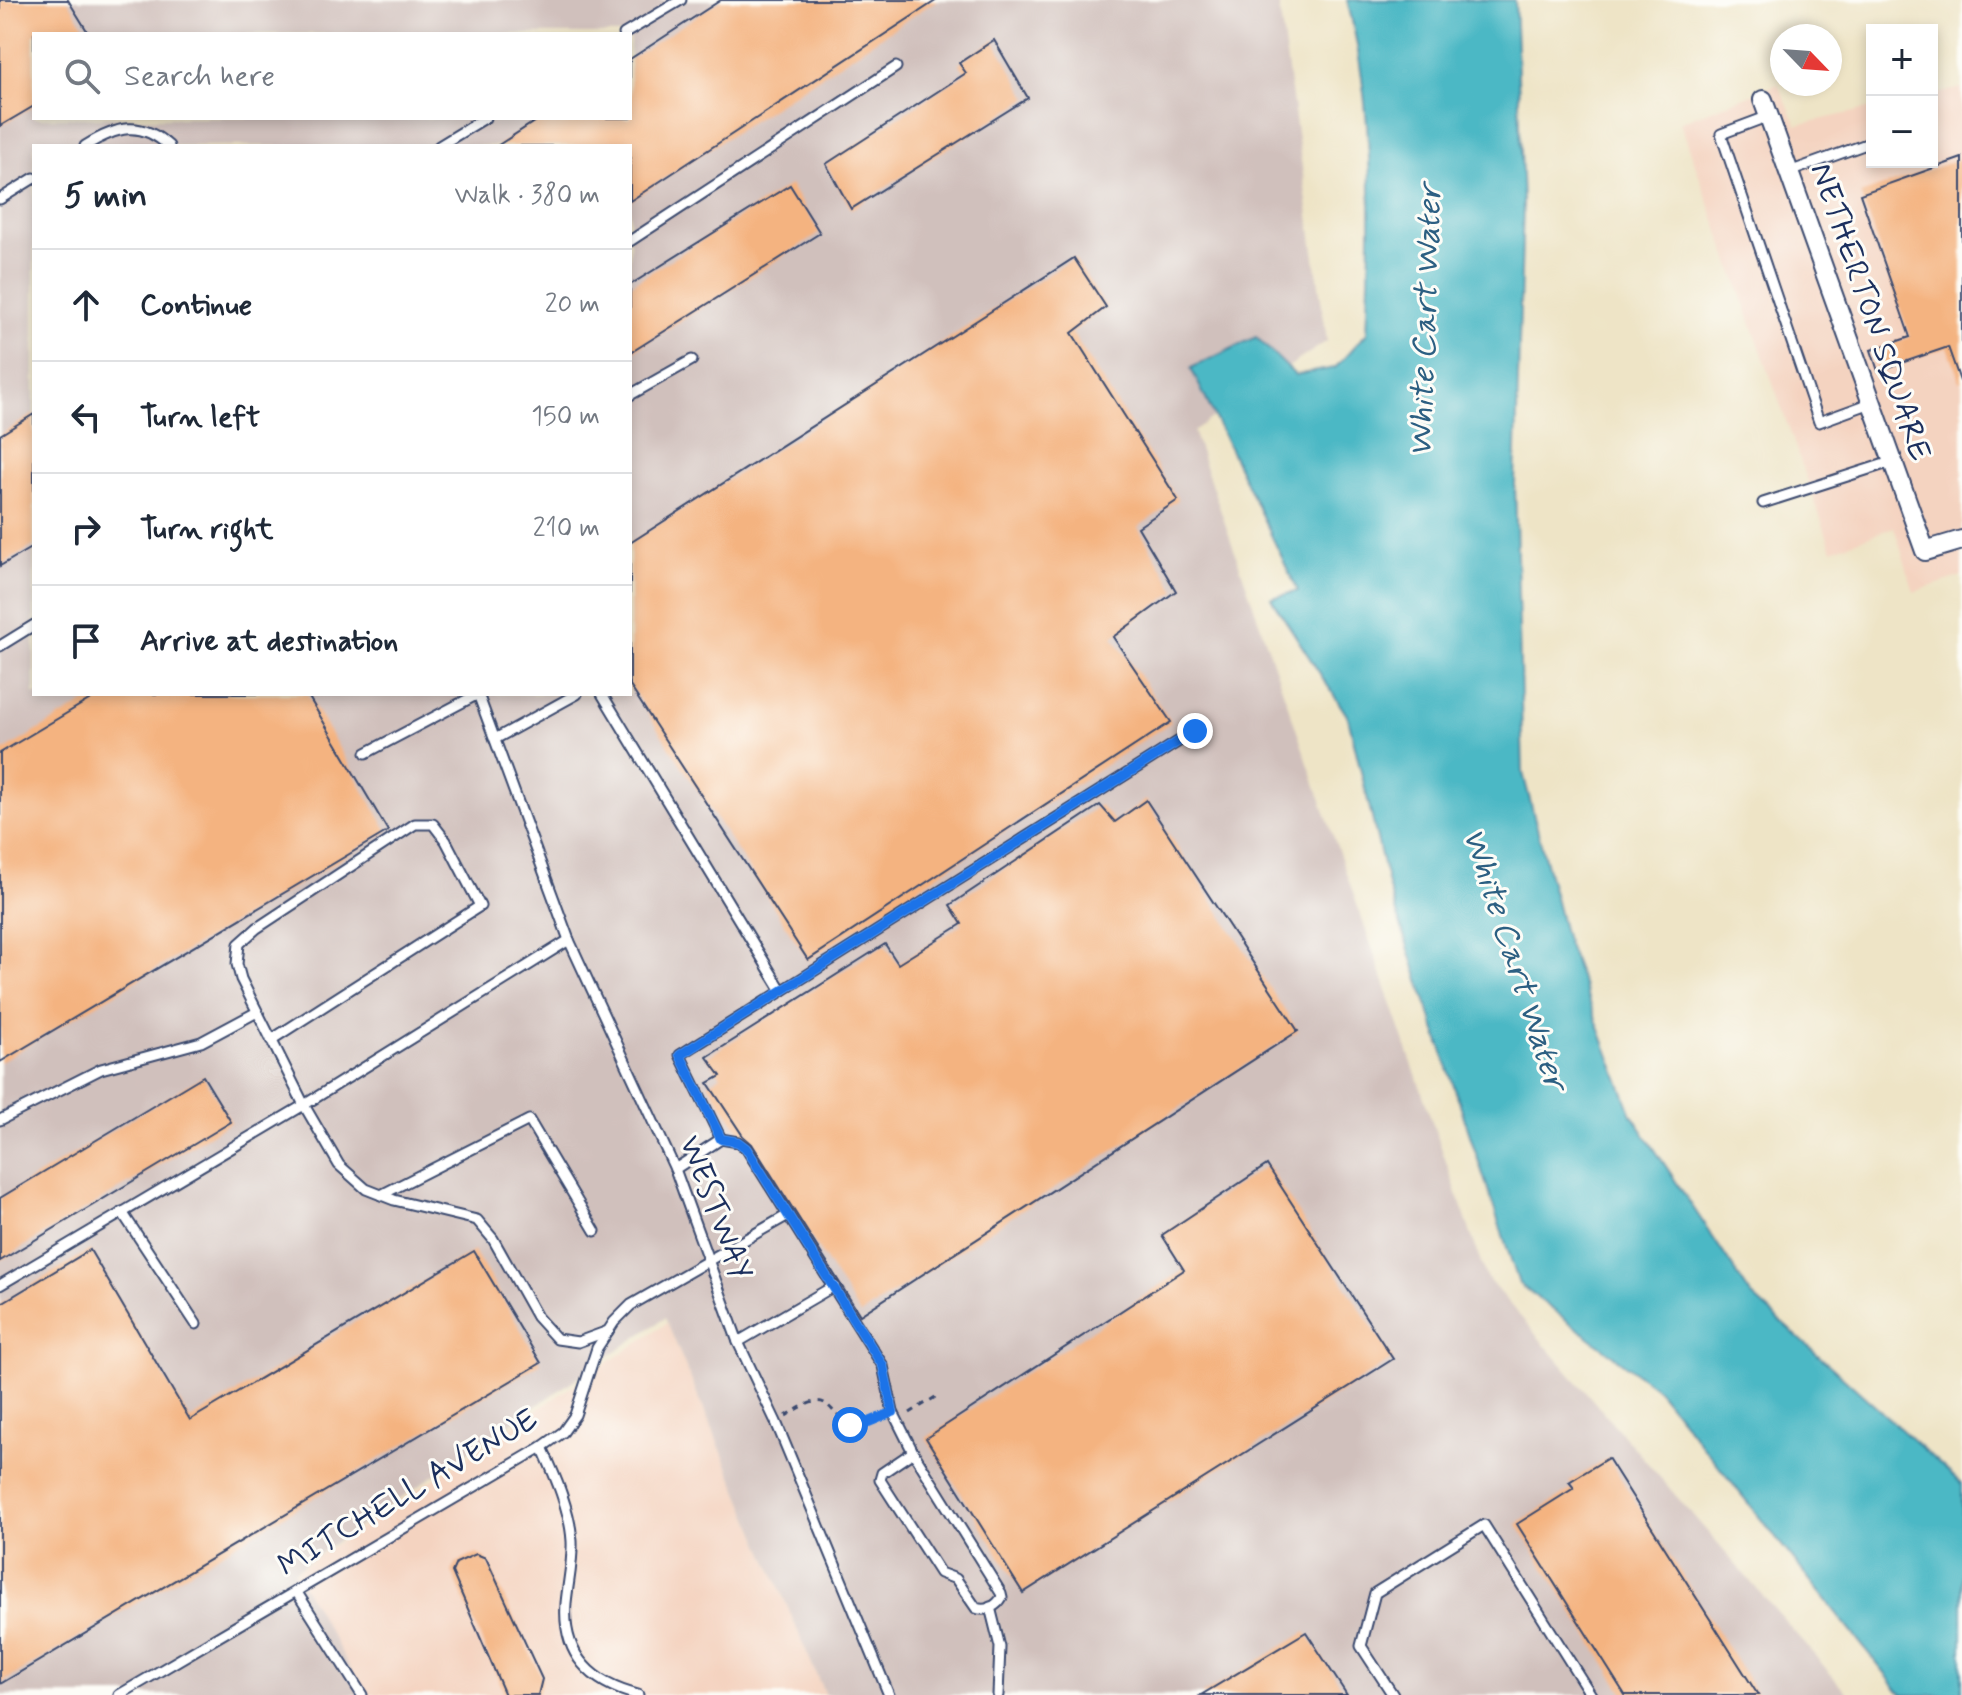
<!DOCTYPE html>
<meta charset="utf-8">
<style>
:root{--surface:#fff;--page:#f2f2f3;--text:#1f2937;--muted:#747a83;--line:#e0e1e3}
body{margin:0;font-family:Mynerve,sans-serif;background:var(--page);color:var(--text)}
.controls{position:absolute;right:24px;top:24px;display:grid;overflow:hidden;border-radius:0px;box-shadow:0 4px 12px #0003}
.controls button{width:72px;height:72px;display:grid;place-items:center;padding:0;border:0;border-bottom:2px solid var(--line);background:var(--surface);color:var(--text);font:40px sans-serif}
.compass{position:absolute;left:1770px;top:24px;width:72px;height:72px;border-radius:50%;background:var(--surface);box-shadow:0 4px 12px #0003;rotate:115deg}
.stop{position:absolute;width:24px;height:24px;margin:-18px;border:6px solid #1a73e8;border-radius:50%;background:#fff}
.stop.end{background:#1a73e8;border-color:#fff;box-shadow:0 2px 8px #0008}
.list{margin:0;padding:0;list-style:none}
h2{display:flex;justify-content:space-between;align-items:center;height:104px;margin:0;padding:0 32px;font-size:34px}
h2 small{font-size:26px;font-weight:400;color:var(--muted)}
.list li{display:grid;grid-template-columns:52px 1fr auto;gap:24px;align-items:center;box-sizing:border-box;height:112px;padding:0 32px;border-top:2px solid var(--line)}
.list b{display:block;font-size:30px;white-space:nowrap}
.list em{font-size:26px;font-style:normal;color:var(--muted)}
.icon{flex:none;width:44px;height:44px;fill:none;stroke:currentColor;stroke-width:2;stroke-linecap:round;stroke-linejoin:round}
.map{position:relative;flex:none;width:1962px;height:1695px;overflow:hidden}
.search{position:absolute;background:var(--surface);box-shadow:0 4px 12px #0003;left:32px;top:32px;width:600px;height:88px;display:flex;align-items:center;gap:20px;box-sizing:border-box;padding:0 28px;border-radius:0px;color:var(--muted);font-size:30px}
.panel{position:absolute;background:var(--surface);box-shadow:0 4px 12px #0003;left:32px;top:144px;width:600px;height:552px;border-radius:0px}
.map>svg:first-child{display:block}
.built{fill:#f4d3c0}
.industrial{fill:#d0c0bc;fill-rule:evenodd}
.water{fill:#4bb8c5;stroke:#337492;stroke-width:2}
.building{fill:#f4b380}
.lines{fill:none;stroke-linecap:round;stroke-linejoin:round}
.lane-casing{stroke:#3b4a6e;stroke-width:13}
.street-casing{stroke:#3b4a6e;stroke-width:22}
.path{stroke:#3b4a6e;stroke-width:3;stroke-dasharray:6 6;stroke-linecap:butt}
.lane{stroke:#fff;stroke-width:9}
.street{stroke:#fff;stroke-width:18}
.route{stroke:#1a73e8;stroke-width:10}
.labels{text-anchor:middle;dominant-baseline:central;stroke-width:6;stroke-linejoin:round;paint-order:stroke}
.street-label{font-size:32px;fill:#1b2f5e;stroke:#fdfcf7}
.water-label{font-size:34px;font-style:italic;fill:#2c5f82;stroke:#fdfcf7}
</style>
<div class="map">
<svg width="1962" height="1695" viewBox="0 0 1962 1695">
<rect width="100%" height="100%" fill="#fdfcf7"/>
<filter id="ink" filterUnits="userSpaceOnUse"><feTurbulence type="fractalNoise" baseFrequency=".0125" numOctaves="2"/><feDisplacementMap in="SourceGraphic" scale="16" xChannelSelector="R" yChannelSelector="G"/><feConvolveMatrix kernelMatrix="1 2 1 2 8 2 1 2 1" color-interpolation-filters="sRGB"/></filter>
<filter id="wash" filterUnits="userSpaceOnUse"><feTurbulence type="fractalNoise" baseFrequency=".006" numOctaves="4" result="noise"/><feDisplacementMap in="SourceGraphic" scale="32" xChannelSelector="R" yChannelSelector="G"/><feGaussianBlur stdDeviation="1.8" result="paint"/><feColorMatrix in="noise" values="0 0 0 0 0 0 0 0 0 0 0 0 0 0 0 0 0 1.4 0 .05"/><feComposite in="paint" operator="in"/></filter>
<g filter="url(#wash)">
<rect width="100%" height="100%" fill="#eee4c6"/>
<g class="built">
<polygon points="1778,84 1797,125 1872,108 1872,162 1932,162 1932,95 1962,88 1962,576 1914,592 1894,527 1832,550 1680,122"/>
<polygon points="667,1323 825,1695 366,1695 294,1572"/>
</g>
<path class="industrial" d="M0,0H1278L1327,341L1193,431L1486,1277L1849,1695H825L665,1318L294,1571L366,1695H0ZM34,34H630V118H34ZM34,146H630V694H34Z"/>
<path class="water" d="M1347,0H1515L1523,202L1515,484L1523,773L1565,937L1632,1115L1751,1295L1962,1484V1695H1902L1656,1388L1519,1284L1389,889L1348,717L1271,598L1298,591L1191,368L1256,337L1295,375L1335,368L1367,333C1372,223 1375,107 1347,0Z"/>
<g id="blocks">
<g class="building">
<polygon points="0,0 68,0 89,34 34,34 34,106 0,126"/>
<polygon points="721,0 937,0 630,201 630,146 497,146 540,118 630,118 630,59"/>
<polygon points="994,40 1028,98 851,209 826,164 966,73 959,63"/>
<polygon points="1962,158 1962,381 1960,381 1948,347 1878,371 1871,350 1910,337 1860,194"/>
<polygon points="790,185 820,233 630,353 630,285"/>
<polygon points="1074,258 1106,307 1072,333 1178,500 1138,527 1176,591 1113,637 1171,722 808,960 630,686 630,543"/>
<polygon points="34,414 34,546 0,566 0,435"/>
<polygon points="99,694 307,694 388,831 0,1062 0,753"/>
<polygon points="1146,800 1298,1031 860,1315 752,1144 743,1136 708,1083 721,1076 707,1057 885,944 898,964 962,924 950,905 1100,805 1115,822"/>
<polygon points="203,1076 231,1122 0,1261 0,1198"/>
<polygon points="1267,1165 1393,1359 1023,1593 926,1438 1184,1270 1162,1235"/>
<polygon points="90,1250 190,1420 474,1251 541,1363 0,1684 0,1304"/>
<polygon points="1608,1458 1758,1695 1625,1695 1517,1524 1574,1488 1569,1482"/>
<polygon points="476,1554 486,1558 542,1679 538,1695 505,1695 452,1572 456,1563"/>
<polygon points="1306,1632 1347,1695 1201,1695"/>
</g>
</g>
</g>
<g filter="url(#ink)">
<use href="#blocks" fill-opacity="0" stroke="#3b4a6e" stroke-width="2"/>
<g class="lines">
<g class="lane-casing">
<g id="lane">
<polyline points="624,34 681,0"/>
<polyline points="1769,116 1721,134 1819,422 1871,403"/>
<path d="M85,146C116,127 140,119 169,146"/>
<polyline points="439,146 485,118"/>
<polyline points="1789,172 1872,142"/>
<polyline points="0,199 34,178"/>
<polyline points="630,241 896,67"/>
<polyline points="630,395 692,360"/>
<polyline points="1763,503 1891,462"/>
<polyline points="0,646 34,625"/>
<polyline points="602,694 782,991"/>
<polyline points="495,739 577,694"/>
<polyline points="366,753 478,694 569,940 675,1169 738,1342 776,1422 889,1695"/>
<polyline points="271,1040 480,906 446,841 433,824 415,824 257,928 239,944 237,964 241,979 304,1105 339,1165 366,1189 394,1200 477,1220 493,1239 537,1317 557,1339 578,1342 608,1331"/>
<polyline points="0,1120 101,1069 201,1042 257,1012"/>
<path d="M721,1139L738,1142L746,1148L883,1366L893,1412L913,1452L1001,1593L1002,1597C997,1606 986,1612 976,1608L956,1579L940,1573L880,1480L882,1473L913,1452"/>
<polyline points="675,1169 721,1139 680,1055 1195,731"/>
<polyline points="381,1195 529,1120 595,1231"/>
<polyline points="122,1212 196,1324"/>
<polyline points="0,1285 304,1105 569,940"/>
<polyline points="738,1342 834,1286"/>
<path d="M542,1447C555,1476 570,1509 572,1541C573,1562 568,1582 566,1603C562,1654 590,1683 638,1695"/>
<polyline points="296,1591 362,1695"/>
<polyline points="990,1607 1000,1647 998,1695"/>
<polyline points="119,1695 542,1447 563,1432 575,1415 597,1348 614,1322 631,1305 788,1215"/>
<polyline points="1393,1695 1361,1646 1375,1593 1484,1525 1591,1695"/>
</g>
</g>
<g class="street-casing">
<polyline id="street" points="1763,100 1925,551 1962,540"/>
</g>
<g class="path">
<polyline points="910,1413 940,1394"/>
<path d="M786,1416C836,1384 820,1413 857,1427L879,1417"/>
</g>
<use href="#lane" class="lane"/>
<use href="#street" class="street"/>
</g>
</g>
<g class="lines" filter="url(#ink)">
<polyline class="route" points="850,1425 857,1427 893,1412 883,1366 746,1148 738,1142 721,1139 680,1055 1195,731"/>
</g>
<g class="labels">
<g class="street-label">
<text transform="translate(1870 312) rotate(71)">NETHERTON SQUARE</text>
<text transform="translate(715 1208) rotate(69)">WESTWAY</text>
<text transform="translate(408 1493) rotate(-31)">MITCHELL AVENUE</text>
</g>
<g class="water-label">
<text transform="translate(1426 321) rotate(-88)">White Cart Water</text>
<text transform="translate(1514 959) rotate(72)">White Cart Water</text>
</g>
</g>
</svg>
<div class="controls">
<button>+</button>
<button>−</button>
</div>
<svg class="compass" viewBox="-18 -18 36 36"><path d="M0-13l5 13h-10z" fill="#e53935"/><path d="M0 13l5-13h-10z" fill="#747a83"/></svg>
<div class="stop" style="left:850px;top:1425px"></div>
<div class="stop end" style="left:1195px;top:731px"></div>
<div class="search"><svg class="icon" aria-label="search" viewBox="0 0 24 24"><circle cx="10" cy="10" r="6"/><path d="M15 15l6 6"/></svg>Search here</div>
<section class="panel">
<h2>5 min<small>Walk · 380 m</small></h2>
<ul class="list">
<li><svg class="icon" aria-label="ahead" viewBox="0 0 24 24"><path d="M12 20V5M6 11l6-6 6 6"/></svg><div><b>Continue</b></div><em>20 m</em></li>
<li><svg class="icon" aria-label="left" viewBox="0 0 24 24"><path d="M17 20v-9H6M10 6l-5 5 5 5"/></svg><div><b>Turn left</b></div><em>150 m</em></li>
<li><svg class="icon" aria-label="right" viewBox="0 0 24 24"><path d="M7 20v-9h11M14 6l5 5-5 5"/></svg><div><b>Turn right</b></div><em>210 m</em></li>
<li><svg class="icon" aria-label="arrive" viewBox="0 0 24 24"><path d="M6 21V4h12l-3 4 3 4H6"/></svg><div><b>Arrive at destination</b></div></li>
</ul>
</section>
</div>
